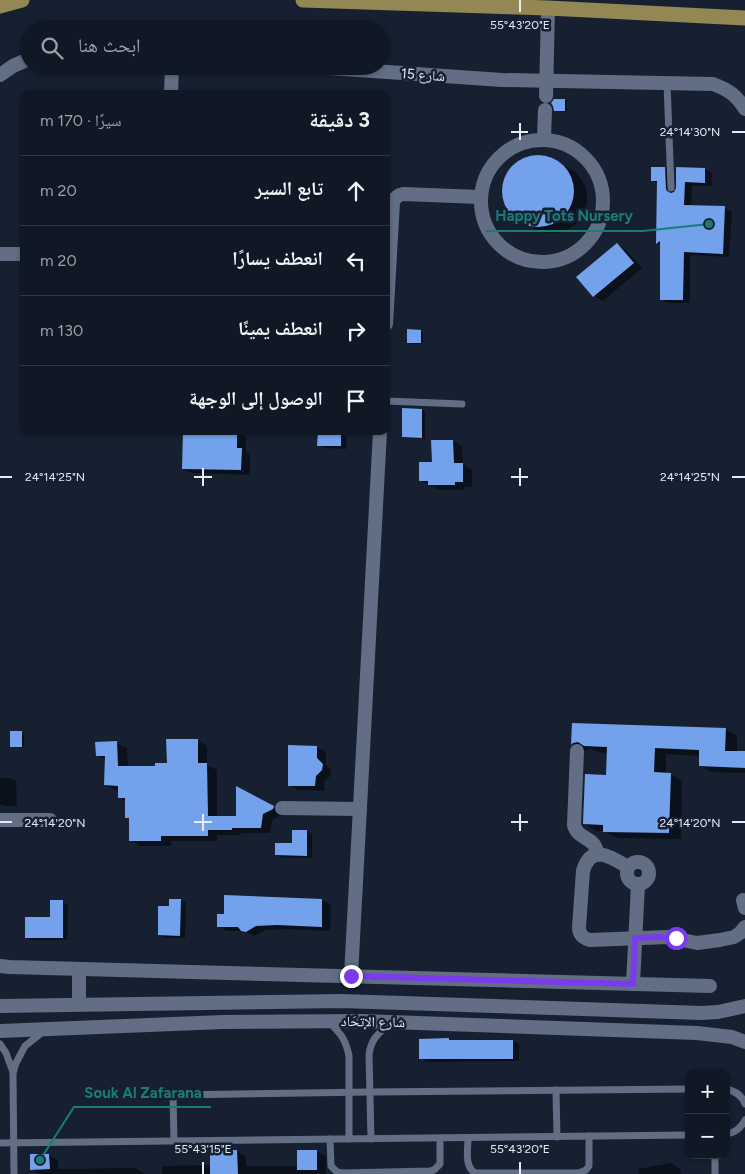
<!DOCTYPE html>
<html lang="ar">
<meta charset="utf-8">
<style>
:root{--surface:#101825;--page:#19212d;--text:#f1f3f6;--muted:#9ca0a7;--line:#303742}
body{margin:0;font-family:Figtree,"Noto Naskh Arabic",sans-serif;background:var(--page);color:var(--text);direction:rtl}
.controls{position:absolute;right:15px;bottom:15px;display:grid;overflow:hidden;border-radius:10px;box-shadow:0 1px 4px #0004}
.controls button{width:45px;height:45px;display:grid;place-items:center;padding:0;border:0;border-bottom:1px solid var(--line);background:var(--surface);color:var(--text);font:25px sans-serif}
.stop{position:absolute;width:15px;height:15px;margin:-11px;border:4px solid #7c3aed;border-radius:50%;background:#fff}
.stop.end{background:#7c3aed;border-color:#fff;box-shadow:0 1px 5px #0008}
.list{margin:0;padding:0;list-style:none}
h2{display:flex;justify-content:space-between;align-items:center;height:65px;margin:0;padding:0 20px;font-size:21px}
h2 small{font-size:16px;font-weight:400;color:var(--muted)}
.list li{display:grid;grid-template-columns:32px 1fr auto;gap:15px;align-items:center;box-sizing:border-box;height:70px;padding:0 20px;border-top:1px solid var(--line)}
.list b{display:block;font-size:19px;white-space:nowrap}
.list em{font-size:16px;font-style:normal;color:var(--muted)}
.icon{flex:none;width:28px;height:28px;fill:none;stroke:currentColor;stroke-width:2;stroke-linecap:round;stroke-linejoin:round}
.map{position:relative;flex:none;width:745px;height:1174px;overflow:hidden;direction:ltr}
.search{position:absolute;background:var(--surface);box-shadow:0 1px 4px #0004;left:20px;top:20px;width:370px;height:55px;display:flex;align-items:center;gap:12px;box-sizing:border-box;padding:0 18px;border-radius:28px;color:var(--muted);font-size:19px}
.panel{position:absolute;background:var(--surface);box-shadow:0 1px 4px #0004;left:20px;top:90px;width:370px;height:345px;border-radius:10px;direction:rtl}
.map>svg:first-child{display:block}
.shadow{fill:#0007}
.building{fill:#73a1ec}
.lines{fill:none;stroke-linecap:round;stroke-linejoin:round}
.service{stroke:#616e83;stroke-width:7}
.minor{stroke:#616e83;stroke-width:14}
.primary{stroke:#938854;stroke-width:15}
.route{stroke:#7c3aed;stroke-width:6}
.ticks{fill:none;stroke:#e3ebf7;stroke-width:2}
.labels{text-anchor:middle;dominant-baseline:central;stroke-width:5;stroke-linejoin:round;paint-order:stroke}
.street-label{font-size:14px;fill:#e3ebf7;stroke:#162031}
.ticks-label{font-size:12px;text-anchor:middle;fill:#e3ebf7;stroke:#162031;stroke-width:5;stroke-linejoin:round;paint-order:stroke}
.leader{fill:none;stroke:#1a7c75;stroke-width:2}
.callout-dot{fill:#1a7c75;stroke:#162031;stroke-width:2}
.callout-label{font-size:15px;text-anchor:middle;font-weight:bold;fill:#1a7c75;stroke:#162031;stroke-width:5;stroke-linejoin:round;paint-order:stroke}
</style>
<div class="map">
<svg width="745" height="1174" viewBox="0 0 745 1174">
<rect width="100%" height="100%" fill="#162031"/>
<g class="shadow">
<polygon points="565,100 567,101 567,112 558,111 555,110"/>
<polygon points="539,156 547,157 555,160 568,168 575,172 581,179 585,186 587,194 587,203 584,211 580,218 575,225 568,229 560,232 552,233 543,232 535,229 515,217 509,210 505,203 504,195 504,186 505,178 509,171 515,165 522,160 530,157"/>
<polygon points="665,168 672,172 672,194 678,189 677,169 705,169 712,173 712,186 692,186 691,206 725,208 732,212 729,257 690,255 690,303 668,303 661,299 661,246 657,243 658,184 652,180"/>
<polygon points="617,244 626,250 642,268 603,301 594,296 578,277"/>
<polygon points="421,331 423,332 423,344 411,344 408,342"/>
<polygon points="403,410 422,410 425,411 425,439 406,438 403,436"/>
<polygon points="184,431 237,432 246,437 246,451 250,454 250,475 192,473 183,469"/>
<polygon points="319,431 347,431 346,449 325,448 319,445"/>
<polygon points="433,441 453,441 462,446 463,464 472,470 472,487 464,487 464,490 439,490 420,480 433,463"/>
<polygon points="573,724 726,729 737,736 737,752 745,752 745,773 712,772 700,766 700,756 666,754 666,774 670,774 682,781 681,839 616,838 604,831 596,831 585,824 607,776 608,753 597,752 591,748 584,751 572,744"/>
<polygon points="22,733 24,734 24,748 13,747 11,746"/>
<polygon points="197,740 207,746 207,765 217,770 217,818 237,818 237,788 283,813 283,814 272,820 270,833 241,833 241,835 217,835 217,841 171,841 171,846 140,846 130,840 130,820 126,817 126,801 119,797 119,790 115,790 105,785 106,760 97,755 117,743 127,748 128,767 156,767 168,764"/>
<polygon points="317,747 326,752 326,764 331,770 331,775 325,781 324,791 298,790 289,785"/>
<polygon points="0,778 10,778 16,781 17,806 4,806 0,804"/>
<polygon points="307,831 312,834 312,858 282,858 276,855 294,844"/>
<polygon points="180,900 186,903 185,938 165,938 159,934 171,907"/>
<polygon points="322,900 331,905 330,931 287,929 265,930 255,936 244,931 227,931 218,926"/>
<polygon points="63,902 68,905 67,940 31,940 26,937 51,919"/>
<polygon points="449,1039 452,1041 513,1041 519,1044 519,1061 427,1062 421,1058"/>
<polygon points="237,1151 246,1157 246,1166 298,1166 316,1151 326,1157 326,1174 162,1174 162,1166 211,1165"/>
<polygon points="49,1155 58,1160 58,1169 136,1168 145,1174 40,1174 31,1169"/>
<polygon points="671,1163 680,1169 681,1174 639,1174 638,1169"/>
</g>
<g class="building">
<polygon points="554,99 565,99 565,111 554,111 553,106 551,103"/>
<circle cx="538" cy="191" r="36"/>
<polygon points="651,167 665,167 666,189 667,191 671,193 674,192 676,188 676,167 705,168 705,183 685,182 684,205 725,206 723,254 684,252 683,300 660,300 660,241 656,244 657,181 651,181"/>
<polygon points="617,243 634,263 593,297 576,277"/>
<polygon points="407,329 421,330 421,343 407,343"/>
<polygon points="402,408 422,409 422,438 402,437"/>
<polygon points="183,431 237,431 237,448 242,448 241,470 182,469"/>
<polygon points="318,431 341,431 341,446 317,446"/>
<polygon points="431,440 453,440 454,463 463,463 463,482 455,482 455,485 428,485 428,481 419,481 419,462 432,462"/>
<polygon points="572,723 726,728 725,751 745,751 745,768 699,766 699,750 655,748 654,772 671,773 669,833 603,832 603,825 583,824 583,823 585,774 606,775 607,747 584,746 578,742 573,743 571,745"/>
<rect x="10" y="731" width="12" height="16"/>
<polygon points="166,739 198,739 198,763 207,763 208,816 236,816 236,786 274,806 273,809 263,814 261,828 232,828 232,830 208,830 208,836 161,836 161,841 129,841 129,818 125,818 125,798 118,798 118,786 104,785 105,756 96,756 95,742 117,741 118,766 155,766 155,763 167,763"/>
<polygon points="288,745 317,746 317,758 323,764 322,770 316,776 315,786 288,786"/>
<polygon points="292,830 307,830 307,856 275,855 275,843 292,843"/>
<polygon points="224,895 322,899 322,927 277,925 256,926 246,932 241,931 238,927 217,927 217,914 224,914"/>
<polygon points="169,899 181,899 180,936 158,935 158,906 169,906"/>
<polygon points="50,900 63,900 63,938 25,938 25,917 50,917"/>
<polygon points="449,1038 449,1040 513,1040 513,1059 419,1059 419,1039"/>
<polygon points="237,1150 238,1174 210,1174 210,1151"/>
<rect x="297" y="1150" width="20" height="20"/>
<polygon points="30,1154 49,1154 50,1169 30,1170"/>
</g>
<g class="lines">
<g class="service">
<polyline points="667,83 671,188"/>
<polyline points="386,401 462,404"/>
<path d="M330,1023C341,1034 346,1040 349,1056V1139"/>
<polyline points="0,1044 6,1053 13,1072"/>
<path d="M726,1089C735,1091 742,1095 745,1104"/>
<polyline points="556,1090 557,1137"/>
<path d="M726,1134C735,1133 741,1128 745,1120"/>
<path d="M468,1138C468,1149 464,1166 475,1173H579L586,1170L589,1166V1136"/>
<polyline points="330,1139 331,1166 337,1172 343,1173 430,1171 434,1170 440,1164 440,1138"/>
<path d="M371,1139L369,1055C371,1038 379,1033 391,1023"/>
<polyline points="174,1141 173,1095 370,1092 689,1089"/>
<polyline points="0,1143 689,1135"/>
<polyline points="715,1155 715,1174"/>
<polyline points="14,1174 13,1073 16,1063 25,1046 44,1031"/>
</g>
<g class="minor">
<path d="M301,66L502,80L713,84C729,90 736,95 745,109"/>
<polyline points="0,75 13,66 29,59"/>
<polyline points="171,94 172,66"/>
<polyline points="546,96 548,8"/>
<polyline points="544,139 545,110"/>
<circle cx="542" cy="201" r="61"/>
<polyline points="0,254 24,254"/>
<path d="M386,324L393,202C395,197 398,195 403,194L480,197"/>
<path d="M577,751L574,825C578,841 597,836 597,855"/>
<polyline points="282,808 360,809"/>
<polyline points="0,820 50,820"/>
<circle cx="638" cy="873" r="11"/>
<path d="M628,867C611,857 591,843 583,871L579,927C579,935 583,938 590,940L668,937L697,943L720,940L734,937L740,933L745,927"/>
<polyline points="743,900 745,908"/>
<polyline points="0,966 9,967 710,986"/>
<polyline points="351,976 380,431"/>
<polyline points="633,984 638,884"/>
<polyline points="79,1004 79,969"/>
<polyline points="0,1006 341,1001 702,1013 718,1012 745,1006"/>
<polyline points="0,1031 223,1022 362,1021 697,1033 732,1037 745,1042"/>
</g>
<g class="primary">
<polyline points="303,0 548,8 745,18"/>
<polyline points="0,6 22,0"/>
</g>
</g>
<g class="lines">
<polyline class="route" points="351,976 633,984 635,938 658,937 676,938"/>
</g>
<path class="ticks" d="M520,0V12M520,123V140M511,132H528M732,132H745M203,468V486M520,468V486M0,477H12M194,477H212M511,477H528M732,477H745M203,814V831M520,814V831M0,822H12M194,822H212M511,822H528M732,822H745M203,1162V1174M520,1162V1174"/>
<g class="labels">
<g class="street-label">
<text transform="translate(423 75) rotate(4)">شارع 15</text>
<text transform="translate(373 1022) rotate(1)">شارع الإتحَاد</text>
</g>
</g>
<g class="ticks-label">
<text x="520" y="29">55°43'20"E</text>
<text x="690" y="136">24°14'30"N</text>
<text x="55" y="481">24°14'25"N</text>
<text x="690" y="481">24°14'25"N</text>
<text x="55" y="827">24°14'20"N</text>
<text x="690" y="827">24°14'20"N</text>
<text x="203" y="1153">55°43'15"E</text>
<text x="520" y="1153">55°43'20"E</text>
</g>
<path class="leader" d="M709 224L643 231H485M40 1160L74 1107H211"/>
<g class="callout-dot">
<circle cx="709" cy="224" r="5"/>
<circle cx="40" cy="1160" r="5"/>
</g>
<g class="callout-label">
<text x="564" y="221">Happy Tots Nursery</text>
<text x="143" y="1098">Souk Al Zafarana</text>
</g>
</svg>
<div class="controls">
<button>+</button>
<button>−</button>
</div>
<div class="stop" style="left:676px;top:938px"></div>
<div class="stop end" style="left:351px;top:976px"></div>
<div class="search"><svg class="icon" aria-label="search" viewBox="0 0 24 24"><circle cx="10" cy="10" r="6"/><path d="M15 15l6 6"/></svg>ابحث هنا</div>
<section class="panel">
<h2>3 دقيقة<small>سيرًا · 170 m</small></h2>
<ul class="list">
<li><svg class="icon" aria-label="ahead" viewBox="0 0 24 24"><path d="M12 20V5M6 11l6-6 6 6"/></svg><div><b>تابع السير</b></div><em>20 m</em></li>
<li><svg class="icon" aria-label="left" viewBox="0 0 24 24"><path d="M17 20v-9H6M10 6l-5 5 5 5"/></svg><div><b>انعطف يسارًا</b></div><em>20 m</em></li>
<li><svg class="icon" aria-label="right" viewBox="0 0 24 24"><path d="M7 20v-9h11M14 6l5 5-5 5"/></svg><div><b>انعطف يمينًا</b></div><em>130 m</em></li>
<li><svg class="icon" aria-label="arrive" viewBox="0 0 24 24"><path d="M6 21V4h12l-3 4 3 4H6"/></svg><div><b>الوصول إلى الوجهة</b></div></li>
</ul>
</section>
</div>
